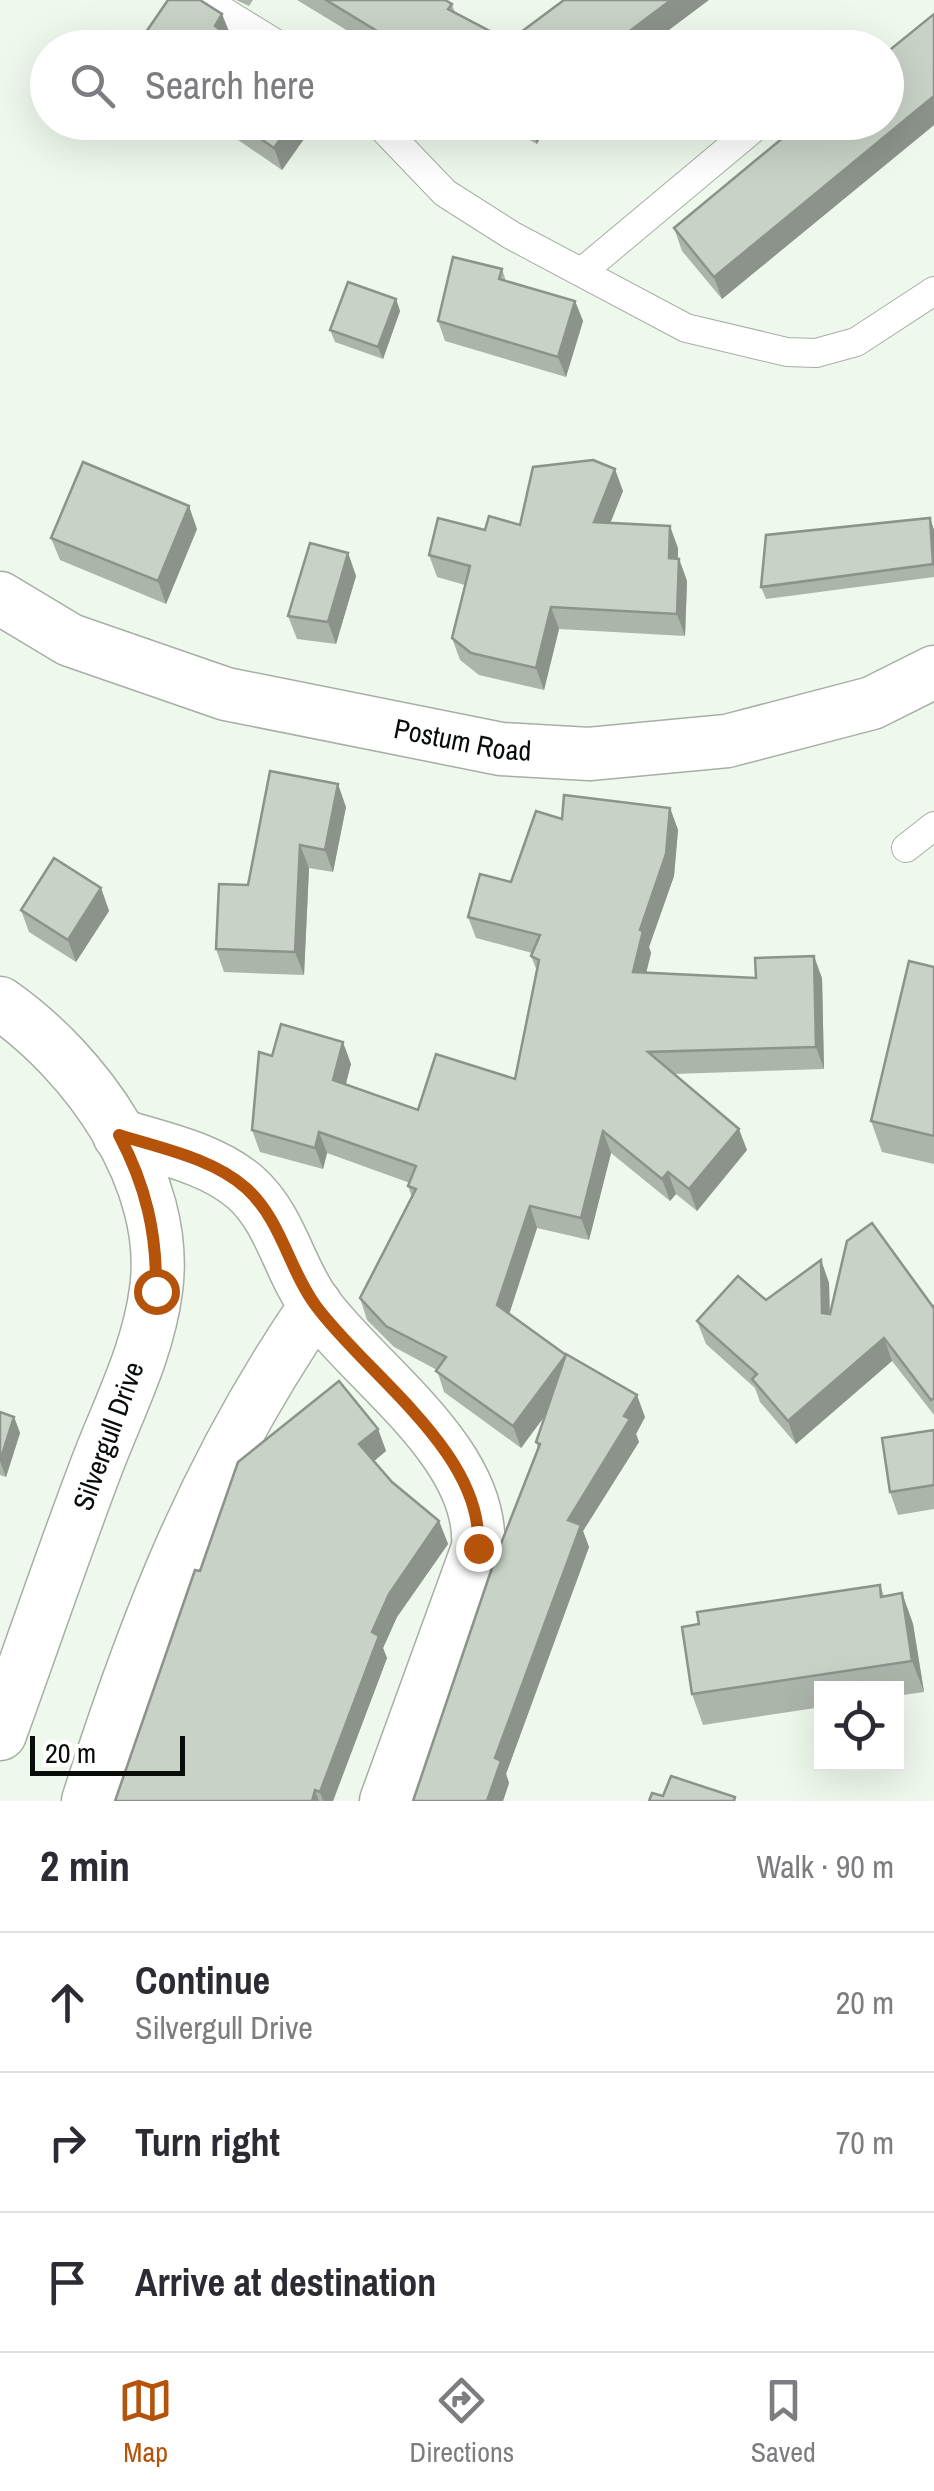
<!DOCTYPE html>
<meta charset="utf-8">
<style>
:root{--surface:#fff;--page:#f2f2f3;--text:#2b2b33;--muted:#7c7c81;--line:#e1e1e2;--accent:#b45309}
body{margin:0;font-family:"Archivo Narrow",sans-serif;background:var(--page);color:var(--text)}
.controls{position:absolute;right:30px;bottom:30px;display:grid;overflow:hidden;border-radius:0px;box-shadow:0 10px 40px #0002}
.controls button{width:90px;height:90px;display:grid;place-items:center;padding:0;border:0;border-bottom:2px solid var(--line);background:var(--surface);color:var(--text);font:50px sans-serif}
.scale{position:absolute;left:30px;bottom:25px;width:155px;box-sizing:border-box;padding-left:10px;border:5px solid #090d09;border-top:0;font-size:28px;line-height:35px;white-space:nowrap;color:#090d09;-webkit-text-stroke:8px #fff;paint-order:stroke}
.stop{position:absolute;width:30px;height:30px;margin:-22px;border:8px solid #b45309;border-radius:50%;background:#fff}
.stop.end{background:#b45309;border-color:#fff;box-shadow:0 2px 10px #0008}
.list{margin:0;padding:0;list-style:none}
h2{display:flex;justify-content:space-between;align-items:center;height:130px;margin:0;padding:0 40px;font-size:42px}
h2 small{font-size:32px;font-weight:400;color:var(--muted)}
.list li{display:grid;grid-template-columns:65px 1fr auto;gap:30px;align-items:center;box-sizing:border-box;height:140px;padding:0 40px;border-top:2px solid var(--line)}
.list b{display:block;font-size:38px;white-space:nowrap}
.list p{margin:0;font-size:32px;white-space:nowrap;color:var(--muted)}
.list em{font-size:32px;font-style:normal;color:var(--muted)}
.icon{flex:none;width:55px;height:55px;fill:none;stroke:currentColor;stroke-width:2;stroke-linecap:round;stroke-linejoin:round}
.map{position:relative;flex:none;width:934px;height:1801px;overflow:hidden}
.search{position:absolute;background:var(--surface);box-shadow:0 10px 40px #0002;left:30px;right:30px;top:30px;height:110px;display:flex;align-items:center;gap:25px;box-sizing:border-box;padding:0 35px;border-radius:55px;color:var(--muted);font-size:38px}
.sheet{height:550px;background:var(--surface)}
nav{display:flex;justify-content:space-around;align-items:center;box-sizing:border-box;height:140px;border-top:2px solid var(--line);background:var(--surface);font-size:28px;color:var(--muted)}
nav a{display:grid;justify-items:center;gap:5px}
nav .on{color:var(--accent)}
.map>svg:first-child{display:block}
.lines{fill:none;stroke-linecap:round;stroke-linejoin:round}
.service-casing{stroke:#a6afa4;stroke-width:30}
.minor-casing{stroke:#a6afa4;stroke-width:55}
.service{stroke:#fff;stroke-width:28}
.minor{stroke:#fff;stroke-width:52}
.wall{fill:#acb5aa}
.shaded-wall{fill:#8c938b}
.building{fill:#c8d2c6;stroke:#8c938b;stroke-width:2.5}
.route{stroke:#b45309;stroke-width:12}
.labels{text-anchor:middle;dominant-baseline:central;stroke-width:10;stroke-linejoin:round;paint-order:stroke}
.street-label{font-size:28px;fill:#090d09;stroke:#fff}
</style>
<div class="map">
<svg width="934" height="1801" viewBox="0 0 934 1801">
<rect width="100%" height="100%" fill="#eef8ec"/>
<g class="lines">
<g class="service-casing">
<g id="service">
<polyline points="205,0 283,48"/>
<polyline points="377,122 445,193 511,235 686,328 787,352 816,353 856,342 934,291"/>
<polyline points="584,270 761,122"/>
<polyline points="906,848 934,826"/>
</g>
</g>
<g class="minor-casing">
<g id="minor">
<path id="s1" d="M0,598L70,640L226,694L501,749L589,754L727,741L872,703L934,672"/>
<path d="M0,1003C86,1063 171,1180 156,1290C148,1353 117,1411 95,1470C62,1557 32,1646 0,1734"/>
<path d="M119,1135C160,1148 212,1158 246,1188C282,1221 288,1268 316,1306C367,1375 485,1454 478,1548L386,1801"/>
<path d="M88,1801C146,1619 207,1463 316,1305"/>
</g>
</g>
<use href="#service" class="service"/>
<use href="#minor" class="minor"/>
</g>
<g class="wall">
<polygon points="236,0 253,0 249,6"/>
<polygon points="297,0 445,0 452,4 455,13 509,41 564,0 645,48 376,48"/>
<polygon points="934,14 934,125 722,299 682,251 674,228"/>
<polygon points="219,122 316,122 282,170 222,129"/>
<polygon points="495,122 548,122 537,144"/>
<polygon points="502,269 506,281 575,301 583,321 566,377 445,341 438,321"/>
<polygon points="396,299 400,311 383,359 335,342 330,330"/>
<polygon points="623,491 610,523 678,548 678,559 679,559 687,581 685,636 559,629 544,690 479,675 460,660 452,638 465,585 437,577 429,555 485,530 520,525"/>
<polygon points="930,518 934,530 934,577 766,599 761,587"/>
<polygon points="197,529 166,604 60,560 51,538"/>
<polygon points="348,553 356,576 336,644 297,639 288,616"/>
<polygon points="346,807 333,872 309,868 304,975 224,972 216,949 248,885"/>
<polygon points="670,808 678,830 674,876 649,947 651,953 646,973 756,978 822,978 824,1069 673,1074 747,1150 697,1211 676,1194 670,1201 611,1153 589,1240 537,1228 509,1314 645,1417 636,1434 639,1442 583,1531 589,1547 506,1774 509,1783 503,1801 538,1448 536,1442 545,1416 521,1448 444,1392 437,1370 394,1347 367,1320 360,1298 412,1197 408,1186 410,1183 327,1153 323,1169 260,1152 252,1130 272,1056 351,1064 346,1084 418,1110 515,1079 537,971 531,956 532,953 476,938 468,917 511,882 562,819"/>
<polygon points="101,888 109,911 76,962 29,932 21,910"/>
<polygon points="934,967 934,1164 882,1152 871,1121"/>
<polygon points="821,1260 829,1283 830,1314 934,1306 934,1415 892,1361 796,1444 760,1402 755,1388 706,1344 697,1321 766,1300"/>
<polygon points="0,1412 14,1417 20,1433 6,1477 0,1475"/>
<polygon points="378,1429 386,1451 374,1461 392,1482 439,1521 448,1544 397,1617 383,1648 387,1658 333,1801 115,1801 200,1571"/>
<polygon points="934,1430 934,1509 898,1515 890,1492"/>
<polygon points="880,1585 884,1596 902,1593 913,1624 924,1692 896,1696 896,1688 822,1688 822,1707 703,1725 692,1694 699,1624"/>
</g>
<g class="shaded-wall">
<polygon points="671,0 709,0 645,48 607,48"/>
<polygon points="222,14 231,36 224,48 215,26"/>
<polygon points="934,96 934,125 722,299 714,277"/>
<polygon points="292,122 316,122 282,170 274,148"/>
<polygon points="529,122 548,122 537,144"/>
<polygon points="396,299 400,311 383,359 378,347"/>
<polygon points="575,301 583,321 566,377 558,357"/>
<polygon points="615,469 623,491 602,544 594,522"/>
<polygon points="189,506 197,529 166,604 158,581"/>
<polygon points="930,518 934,530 934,568 933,564"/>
<polygon points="670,526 678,548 677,580 669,558"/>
<polygon points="348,553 356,576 336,644 328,622"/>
<polygon points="679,559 687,581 685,636 677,614"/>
<polygon points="551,607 559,629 544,690 536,668"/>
<polygon points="338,784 346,807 333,872 325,850"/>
<polygon points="670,808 678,830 674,876 649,947 651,953 641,994 633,972 640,930"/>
<polygon points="300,845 309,868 304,975 295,952"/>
<polygon points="101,888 109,911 76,962 68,940"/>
<polygon points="814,956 822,978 824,1069 816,1047"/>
<polygon points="343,1042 351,1064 341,1101 333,1080"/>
<polygon points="739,1129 747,1150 697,1211 689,1189"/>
<polygon points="603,1131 611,1153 589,1240 581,1218"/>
<polygon points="319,1132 327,1153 323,1169 315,1148"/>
<polygon points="668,1172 676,1194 670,1201 662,1179"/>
<polygon points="530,1206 537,1228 505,1327 497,1305"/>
<polygon points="821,1260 829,1283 830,1335 822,1313"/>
<polygon points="884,1338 892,1361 796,1444 788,1421"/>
<polygon points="566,1355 574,1376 521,1448 513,1426"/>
<polygon points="637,1395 645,1417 636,1434 639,1442 583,1531 589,1547 506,1774 509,1783 503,1801 487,1801 495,1758 568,1520"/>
<polygon points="14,1417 20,1433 6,1477 0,1461"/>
<polygon points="378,1429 386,1451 367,1467 359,1444"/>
<polygon points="439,1521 448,1544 397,1617 383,1648 387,1658 333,1801 323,1801 320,1792 372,1632 389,1594"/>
<polygon points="902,1593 913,1624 924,1692 912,1661"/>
<polygon points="315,1790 319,1801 312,1801"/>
</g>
<g class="building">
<polygon points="168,0 200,0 222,14 215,26 245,48 135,48"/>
<polygon points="326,0 445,0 452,4 448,9 509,41 564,0 671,0 607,48 576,48 571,40 567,48 405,48"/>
<polygon points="934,14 934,96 714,277 674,228 802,122 886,122 886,53"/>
<polygon points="237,122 292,122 274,148"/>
<polygon points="453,257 502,269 499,279 575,301 558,357 438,321"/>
<polygon points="348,282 396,299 378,347 330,330"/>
<polygon points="593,460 615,469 594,522 670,526 669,558 679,559 677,614 551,607 536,668 471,653 452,638 470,566 429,555 438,518 485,530 489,516 520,525 533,467"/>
<polygon points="83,462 189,506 158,581 51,538"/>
<polygon points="930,518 933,564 761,587 766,535"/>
<polygon points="310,543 348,553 328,622 288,616"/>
<polygon points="270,771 338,784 325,850 300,845 295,952 216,949 219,884 248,885"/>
<polygon points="564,795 670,808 666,854 640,930 643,931 633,972 756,978 755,958 814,956 816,1047 648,1052 739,1129 689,1189 668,1172 662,1179 603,1131 581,1218 530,1206 497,1305 566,1355 513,1426 436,1371 446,1357 386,1326 360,1298 416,1189 408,1186 416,1166 319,1132 315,1148 252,1130 259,1052 272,1056 281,1024 343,1042 333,1080 418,1110 436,1054 515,1079 539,960 531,956 540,935 468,917 480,874 511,882 536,811 562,819"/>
<polygon points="54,858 101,888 68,940 21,910"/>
<polygon points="909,961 934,967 934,1136 871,1121"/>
<polygon points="872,1223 933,1307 934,1306 934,1398 931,1400 884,1338 788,1421 752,1379 757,1374 697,1321 738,1276 766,1300 821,1260 822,1313 830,1314 847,1241"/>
<polygon points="566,1354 637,1395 624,1416 630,1419 568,1520 581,1525 495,1758 501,1761 487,1801 413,1801 495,1559 540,1444 536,1442"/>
<polygon points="339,1381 378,1429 359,1444 392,1482 439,1521 389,1594 372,1632 379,1636 320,1792 315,1790 312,1801 115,1801 195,1570 200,1571 238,1462"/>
<polygon points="0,1412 14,1417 0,1461"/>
<polygon points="934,1430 934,1485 890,1492 882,1438"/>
<polygon points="880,1585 881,1597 902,1593 912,1661 692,1694 682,1627 699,1624 697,1612"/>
<polygon points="671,1776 735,1797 734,1801 649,1801 652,1793 663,1796"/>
</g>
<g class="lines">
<path class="route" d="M156,1291C157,1233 146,1186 119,1135C160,1148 212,1158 246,1188C282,1221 288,1268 316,1306C367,1375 485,1454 478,1548"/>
</g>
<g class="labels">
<g class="street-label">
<text stroke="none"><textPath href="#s1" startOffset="488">Postum Road</textPath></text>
<text transform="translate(108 1436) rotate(-70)">Silvergull Drive</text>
</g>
</g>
</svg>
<div class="controls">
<button><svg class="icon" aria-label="locate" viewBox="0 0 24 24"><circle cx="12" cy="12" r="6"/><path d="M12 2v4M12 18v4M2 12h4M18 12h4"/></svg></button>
</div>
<div class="scale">20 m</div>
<div class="stop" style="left:156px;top:1291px"></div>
<div class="stop end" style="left:478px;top:1548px"></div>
<div class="search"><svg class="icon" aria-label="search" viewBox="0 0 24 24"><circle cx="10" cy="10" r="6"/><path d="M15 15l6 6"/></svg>Search here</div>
</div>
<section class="sheet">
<h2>2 min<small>Walk · 90 m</small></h2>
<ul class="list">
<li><svg class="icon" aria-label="ahead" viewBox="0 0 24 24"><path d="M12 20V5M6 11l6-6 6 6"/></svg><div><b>Continue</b><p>Silvergull Drive</p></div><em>20 m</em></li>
<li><svg class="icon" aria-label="right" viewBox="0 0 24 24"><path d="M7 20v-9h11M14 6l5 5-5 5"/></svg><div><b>Turn right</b></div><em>70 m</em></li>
<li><svg class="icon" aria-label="arrive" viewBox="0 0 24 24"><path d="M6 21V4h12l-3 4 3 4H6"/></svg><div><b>Arrive at destination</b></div></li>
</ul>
</section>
<nav>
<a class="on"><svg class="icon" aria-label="map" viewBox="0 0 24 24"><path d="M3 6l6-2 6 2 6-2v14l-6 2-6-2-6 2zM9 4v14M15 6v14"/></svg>Map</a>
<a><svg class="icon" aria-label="directions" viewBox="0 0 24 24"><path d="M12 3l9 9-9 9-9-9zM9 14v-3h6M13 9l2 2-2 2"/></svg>Directions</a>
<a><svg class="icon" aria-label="saved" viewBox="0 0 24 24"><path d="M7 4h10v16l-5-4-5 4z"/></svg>Saved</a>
</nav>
